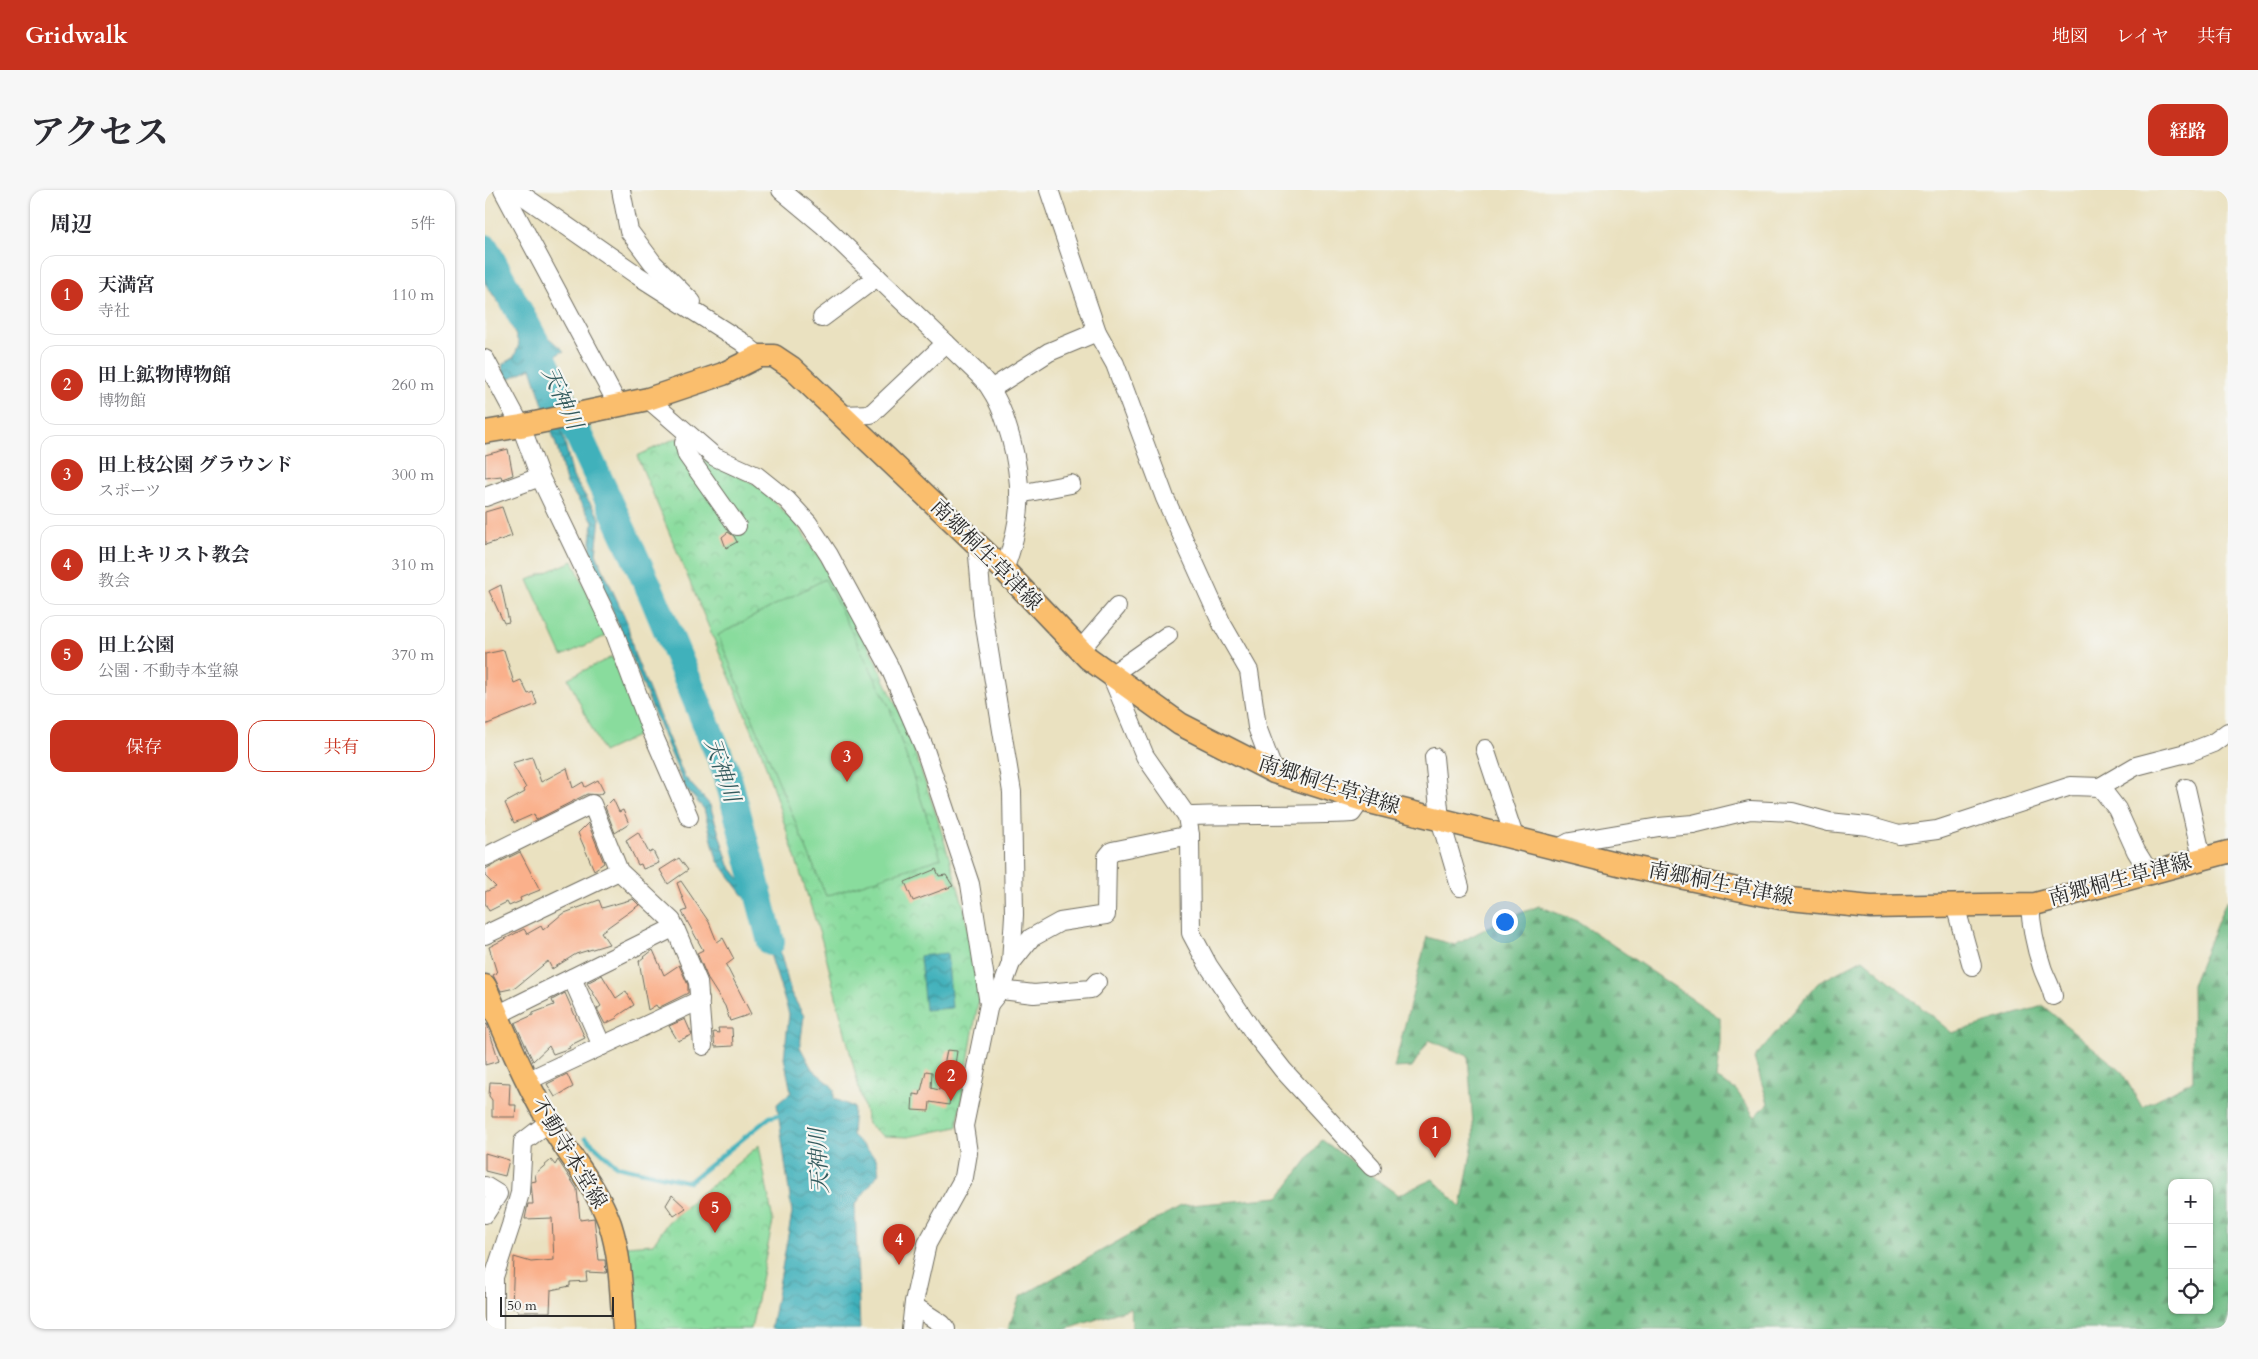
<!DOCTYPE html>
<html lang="ja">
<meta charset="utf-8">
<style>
:root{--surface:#fff;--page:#f7f7f7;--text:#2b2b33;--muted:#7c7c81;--line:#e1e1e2;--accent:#c8321e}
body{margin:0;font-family:Cardo,"Noto Serif JP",serif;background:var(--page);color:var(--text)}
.controls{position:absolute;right:15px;bottom:15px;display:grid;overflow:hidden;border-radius:10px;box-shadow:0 1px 4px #0004}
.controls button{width:45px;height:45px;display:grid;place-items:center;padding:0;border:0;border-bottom:1px solid var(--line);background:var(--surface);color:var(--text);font:25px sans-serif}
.scale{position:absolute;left:15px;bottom:12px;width:114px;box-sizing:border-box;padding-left:5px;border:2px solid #2b2b2b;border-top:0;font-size:14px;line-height:18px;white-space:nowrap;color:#2b2b2b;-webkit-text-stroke:4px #f6f6f2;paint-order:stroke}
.you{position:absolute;left:1019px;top:731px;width:18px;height:18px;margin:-12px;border:4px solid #fff;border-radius:50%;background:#1a73e8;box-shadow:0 0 0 8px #1a73e833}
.badge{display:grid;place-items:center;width:32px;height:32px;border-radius:50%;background:var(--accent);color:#fff;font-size:16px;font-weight:700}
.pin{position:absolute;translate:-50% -41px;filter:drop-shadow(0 1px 2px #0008)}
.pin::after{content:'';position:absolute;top:26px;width:18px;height:15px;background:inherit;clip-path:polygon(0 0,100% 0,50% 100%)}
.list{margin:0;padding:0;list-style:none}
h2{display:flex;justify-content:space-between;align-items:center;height:65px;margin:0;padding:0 20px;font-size:21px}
h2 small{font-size:16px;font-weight:400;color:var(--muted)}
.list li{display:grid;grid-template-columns:32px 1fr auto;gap:15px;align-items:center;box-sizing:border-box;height:80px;margin:0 10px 10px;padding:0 10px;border:1px solid var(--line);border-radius:15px}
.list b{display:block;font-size:19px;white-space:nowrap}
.list p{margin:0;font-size:16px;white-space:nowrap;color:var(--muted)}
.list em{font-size:16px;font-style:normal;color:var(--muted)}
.actions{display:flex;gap:10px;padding:15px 20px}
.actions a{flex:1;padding:11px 0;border:1px solid var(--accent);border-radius:15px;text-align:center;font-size:18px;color:var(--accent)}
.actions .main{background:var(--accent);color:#fff}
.icon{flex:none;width:28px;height:28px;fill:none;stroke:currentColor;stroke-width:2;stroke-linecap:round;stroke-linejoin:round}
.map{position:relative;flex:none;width:1743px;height:1139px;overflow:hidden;border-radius:15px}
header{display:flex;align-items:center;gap:30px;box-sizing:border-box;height:70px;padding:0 25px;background:var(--accent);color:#fff}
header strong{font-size:24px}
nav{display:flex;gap:28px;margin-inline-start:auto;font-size:18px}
.intro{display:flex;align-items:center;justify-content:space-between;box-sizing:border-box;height:120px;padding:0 30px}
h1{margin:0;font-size:35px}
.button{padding:12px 22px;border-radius:15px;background:var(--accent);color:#fff;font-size:18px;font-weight:700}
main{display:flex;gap:30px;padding:0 30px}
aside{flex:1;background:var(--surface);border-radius:15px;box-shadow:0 1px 4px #0004}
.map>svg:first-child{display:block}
.forest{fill:url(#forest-firs);stroke:#4c7458;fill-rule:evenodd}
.park{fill:url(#park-crowns);stroke:#5a8464}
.garden{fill:#89dc9d;stroke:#5a8464}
.water{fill:url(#water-waves);stroke:#366e73}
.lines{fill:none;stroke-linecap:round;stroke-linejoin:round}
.stream{stroke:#41b1bb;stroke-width:4.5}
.river{stroke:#41b1bb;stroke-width:28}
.building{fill:#fab08b}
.minor-casing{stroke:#6e6b5f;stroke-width:20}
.major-casing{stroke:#6e6b5f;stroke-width:25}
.minor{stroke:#fff;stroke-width:18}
.major{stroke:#fabe6d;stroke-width:22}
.labels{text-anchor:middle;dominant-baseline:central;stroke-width:4.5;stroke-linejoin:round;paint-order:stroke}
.street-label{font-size:21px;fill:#2b2b2b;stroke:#f6f6f2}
.water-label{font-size:22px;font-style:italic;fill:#335a5d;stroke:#f6f6f2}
</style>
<header>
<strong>Gridwalk</strong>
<nav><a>地図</a><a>レイヤ</a><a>共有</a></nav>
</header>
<div class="intro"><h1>アクセス</h1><a class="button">経路</a></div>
<main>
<aside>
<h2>周辺<small>5件</small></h2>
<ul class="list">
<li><span class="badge">1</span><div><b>天満宮</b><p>寺社</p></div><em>110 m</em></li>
<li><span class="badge">2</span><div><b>田上鉱物博物館</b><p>博物館</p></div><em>260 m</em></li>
<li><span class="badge">3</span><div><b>田上枝公園 グラウンド</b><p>スポーツ</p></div><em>300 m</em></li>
<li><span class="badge">4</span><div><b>田上キリスト教会</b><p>教会</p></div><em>310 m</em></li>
<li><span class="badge">5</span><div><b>田上公園</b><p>公園 · 不動寺本堂線</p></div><em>370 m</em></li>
</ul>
<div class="actions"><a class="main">保存</a><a>共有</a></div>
</aside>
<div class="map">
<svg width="1743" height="1139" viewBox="0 0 1743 1139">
<defs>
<pattern id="forest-firs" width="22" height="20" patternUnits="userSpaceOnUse" patternTransform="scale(1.25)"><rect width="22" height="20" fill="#6ebc84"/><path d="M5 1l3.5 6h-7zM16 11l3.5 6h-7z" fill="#5b996c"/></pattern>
<pattern id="park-crowns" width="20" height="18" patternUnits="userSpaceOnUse" patternTransform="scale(1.25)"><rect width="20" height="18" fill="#89dc9d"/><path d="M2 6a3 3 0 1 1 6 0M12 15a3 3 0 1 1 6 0" fill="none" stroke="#76bd87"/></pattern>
<pattern id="water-waves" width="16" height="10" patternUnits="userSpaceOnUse" patternTransform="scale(1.25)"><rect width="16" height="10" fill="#41b1bb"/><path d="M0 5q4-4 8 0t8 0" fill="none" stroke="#379098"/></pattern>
</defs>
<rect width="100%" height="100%" fill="#f6f6f2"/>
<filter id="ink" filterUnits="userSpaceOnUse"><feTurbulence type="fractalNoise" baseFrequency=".02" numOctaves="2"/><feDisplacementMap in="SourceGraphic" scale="10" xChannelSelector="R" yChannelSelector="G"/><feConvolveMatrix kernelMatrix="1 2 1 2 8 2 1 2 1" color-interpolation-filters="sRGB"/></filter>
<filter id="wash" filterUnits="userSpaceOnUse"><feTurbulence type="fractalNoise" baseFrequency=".0096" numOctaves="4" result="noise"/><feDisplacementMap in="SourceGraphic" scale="20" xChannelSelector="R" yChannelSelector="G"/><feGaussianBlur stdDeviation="1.12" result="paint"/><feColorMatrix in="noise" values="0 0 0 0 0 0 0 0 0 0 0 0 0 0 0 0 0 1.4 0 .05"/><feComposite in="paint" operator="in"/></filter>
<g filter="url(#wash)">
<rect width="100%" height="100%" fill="#eae1c0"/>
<path class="forest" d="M1741,711H1743V1139H647L646,1118L582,1139H523L535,1107L695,1016L794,1007L837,950L913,1005L948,989L976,1017L989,948L983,866L944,850L927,877L909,878L942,747L970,755L1013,732L1054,716L1094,732L1235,828V853L1231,888L1251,900L1270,927L1283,913L1269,868L1333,793L1378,769L1467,843L1558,816L1636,881L1657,917L1708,891L1707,795ZM1687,993H1724V1120H1687Z"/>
<g class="park">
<polygon points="191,248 227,275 270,294 311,333 337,372 387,463 420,534 453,630 480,721 494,807 472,937 423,947 398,946 383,934 337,751 277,564 152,266"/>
<polygon points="274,955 288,1031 266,1139 146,1139 140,1056 168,1054 183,1032"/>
</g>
<g class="garden">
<polygon points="88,371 121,446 77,466 43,390"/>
<polygon points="340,389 404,516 456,668 341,706 233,445"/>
<polygon points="127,467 163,541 118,562 83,488"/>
</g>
<g class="water">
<polygon points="0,72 10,86 23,116 47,155 64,148 79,161 54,174 80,253 88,287 115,328 111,364 142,432 149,463 185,552 199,586 225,615 244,675 280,721 292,749 306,803 319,826 315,857 327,879 345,894 349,900 349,909 369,917 367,945 392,969 394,983 370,1015 375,1139 286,1139 307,1023 292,914 306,902 299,868 304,824 272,723 232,670 219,619 200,598 116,393 105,360 108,332 81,292 72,258 46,178 15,193 18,174 29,167 34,154 23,127 0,93"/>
<polygon points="462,763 467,818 440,820 435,766"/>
</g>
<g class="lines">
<polyline class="stream" points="101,948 132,976 204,992 285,927 299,924"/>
<polyline class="river" points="0,58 50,151 167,404 242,584 286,752"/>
</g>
<g id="blocks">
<g class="building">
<polygon points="23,259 28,285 17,289 16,286 0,288 0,265"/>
<polygon points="17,317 27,346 0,355 0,322"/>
<polygon points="243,342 249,346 252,352 241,358 237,347"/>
<polygon points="16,395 24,432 19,433 4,401"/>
<polygon points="19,460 29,493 36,490 43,504 48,502 52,514 0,535 0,464"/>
<polygon points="47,567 56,592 82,578 88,598 98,592 100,597 113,590 119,602 113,605 102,604 51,630 49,624 29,633 20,613 40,602 39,600 41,598 27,573"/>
<polygon points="128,609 134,622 138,620 144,634 130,643 120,617"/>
<polygon points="103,633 119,673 109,680 93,643"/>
<polygon points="153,642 164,663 168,661 174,673 158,679 156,674 153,675 141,650"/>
<polygon points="35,662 55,700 35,708 36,711 24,716 22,712 4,721 0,713 0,702 11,697 0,686 0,679"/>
<polygon points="194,668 203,680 183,694 175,680"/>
<polygon points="451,679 454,686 461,685 468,696 428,711 420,692"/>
<polygon points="196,691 224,732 232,752 238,748 249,769 241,775 266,824 245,831 240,816 224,791 212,763 218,760 197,722 202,720 192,693"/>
<polygon points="148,709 154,715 116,742 124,754 91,764 67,779 63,771 30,798 16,801 8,785 12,783 4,757 39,739 42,744 56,736 58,740 77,724 114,710 117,718"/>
<polygon points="168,760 179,785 194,775 203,795 203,803 173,818 171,815 163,820 154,771"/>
<polygon points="117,785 131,808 141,801 149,815 131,827 132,828 120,834 112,819 116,816 102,793"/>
<polygon points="80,803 100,848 84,856 85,858 68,864 64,856 48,871 30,833 48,825 48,823 69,815 67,810"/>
<polygon points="200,829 207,845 193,851 184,836"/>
<polygon points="2,834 14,871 0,875 0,835"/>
<polygon points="233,838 247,838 248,856 230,857 228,842 234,843"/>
<polygon points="462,860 472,861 464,915 445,912 444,921 427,920 428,904 435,905 441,881 447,882 446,898 454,900"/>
<polygon points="82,884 88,897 70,907 62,894"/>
<polygon points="5,892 25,893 24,915 31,915 30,927 7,927 7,910 4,906"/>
<polygon points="0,963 24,970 20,986 0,981"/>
<polygon points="66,970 70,975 73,970 92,999 95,1030 109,1028 114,1070 120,1070 121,1083 101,1082 102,1091 85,1092 85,1096 66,1100 65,1122 34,1122 31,1118 27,1118 29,1067 46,1072 69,1070 67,1028 40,1029 43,1014 48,1014 46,992 51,991 50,984"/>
<polygon points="187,1005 201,1018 189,1026 181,1015"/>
</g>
</g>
</g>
<g filter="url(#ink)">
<use href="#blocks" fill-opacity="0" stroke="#6e6b5f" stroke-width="1"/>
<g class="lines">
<g class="minor-casing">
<g id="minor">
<polyline points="18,0 133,215"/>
<polyline points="30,0 152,85 257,152 274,166"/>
<polyline points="136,0 144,41 168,73 207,112"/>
<path d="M296,0L338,35L489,180C495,186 502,192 506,200C516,215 521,232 526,249C539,299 537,332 519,380"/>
<polyline points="564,0 612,142 630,174 680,308 737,434 764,481 772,537 789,582"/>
<polyline points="337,128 392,87"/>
<polyline points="0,169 36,236 55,287 129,441 164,535 204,627"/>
<polyline points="506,199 564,162 612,142"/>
<polyline points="163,209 230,267 272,286 302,310 323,333 344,365 404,476 439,557 485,694 504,814 479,936 483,963 479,987 442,1054 429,1112 426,1139"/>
<polyline points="357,225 386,224 461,153"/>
<polyline points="205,246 199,253 202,265 252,336"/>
<polyline points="534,304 586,294"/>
<polyline points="0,307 55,287"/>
<polyline points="492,354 498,424 527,602 529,725 526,773 517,798 504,814"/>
<polyline points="683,445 626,485 660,566 702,626 705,645 706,743 723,775 769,843 798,880 887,977"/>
<polyline points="595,460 632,417"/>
<polyline points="1000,559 1029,646"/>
<polyline points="949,567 955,629 975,697"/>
<polyline points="1615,597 1632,619 1651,661 1664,682"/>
<polyline points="1701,598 1717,668"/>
<path d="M702,626C757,624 812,626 867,623L876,610"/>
<polyline points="1074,658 1085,652 1174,637 1208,634 1265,620 1307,622 1344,632 1383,636 1414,645 1452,640 1586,596 1615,597 1651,576 1705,562 1728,553 1743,542"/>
<polyline points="0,667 107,614 134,681 187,731 213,792 218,856"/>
<path d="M1545,714C1546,735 1550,756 1557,777C1560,787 1566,795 1568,806"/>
<polyline points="1470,715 1487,776"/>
<polyline points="0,745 134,681"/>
<polyline points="526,773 546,748 575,732 621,725 622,667 627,661 705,645"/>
<polyline points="87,788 117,856"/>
<polyline points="516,800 549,804 606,799 612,792"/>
<polyline points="12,825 190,737"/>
<polyline points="42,891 215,810"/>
<polyline points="0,996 13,1004 0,1024"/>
<polyline points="429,1116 457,1134 461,1139"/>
<polyline points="9,1139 9,1087 26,1035 35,1003 38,952 64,932"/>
</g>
</g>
<g class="major-casing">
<g id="major">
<polyline points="0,242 36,236 163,209 238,184 274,166 289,166 307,178 519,380 603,468 695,534 789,582 881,611 1142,676 1295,708 1386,717 1550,714 1743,662"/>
<path d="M0,796C19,841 38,887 63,930C83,965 111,995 125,1034C136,1067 136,1104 139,1139"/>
</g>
</g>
<use href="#minor" class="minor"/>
<use href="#major" class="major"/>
</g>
</g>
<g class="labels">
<g class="street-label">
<text transform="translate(501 365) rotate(45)">南郷桐生草津線</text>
<text transform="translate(844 595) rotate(18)">南郷桐生草津線</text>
<text transform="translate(1635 690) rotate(-15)">南郷桐生草津線</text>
<text transform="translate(1236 694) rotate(11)">南郷桐生草津線</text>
<text transform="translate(84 963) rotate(59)">不動寺本堂線</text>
</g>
<g class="water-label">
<text transform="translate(77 208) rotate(65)">天神川</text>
<text transform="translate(237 580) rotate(71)">天神川</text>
<text transform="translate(334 971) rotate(-93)">天神川</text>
</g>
</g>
</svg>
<div class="controls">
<button>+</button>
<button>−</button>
<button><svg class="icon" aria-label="locate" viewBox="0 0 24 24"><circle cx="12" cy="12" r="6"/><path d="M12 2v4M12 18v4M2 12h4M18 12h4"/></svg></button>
</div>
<div class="scale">50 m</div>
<div class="you"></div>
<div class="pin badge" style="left:950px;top:968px">1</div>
<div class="pin badge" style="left:466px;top:911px">2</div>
<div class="pin badge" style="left:362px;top:592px">3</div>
<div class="pin badge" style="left:414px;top:1075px">4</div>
<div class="pin badge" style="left:230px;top:1043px">5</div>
</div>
</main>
